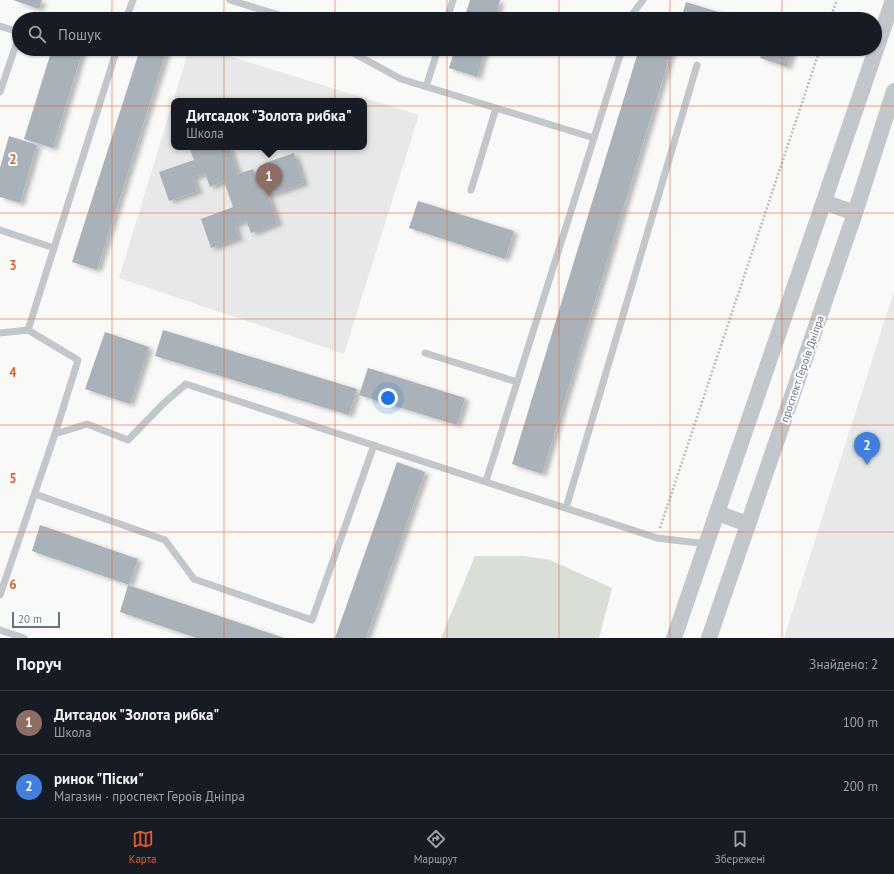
<!DOCTYPE html>
<html lang="uk">
<meta charset="utf-8">
<style>
:root{--surface:#171b24;--page:#20242c;--text:#f1f3f6;--muted:#9ea1a6;--line:#363941;--accent:#e45b2c}
body{margin:0;font-family:"PT Sans",sans-serif;background:var(--page);color:var(--text)}
.scale{position:absolute;left:12px;bottom:10px;width:48px;box-sizing:border-box;padding-left:4px;border:2px solid #647482;border-top:0;font-size:11px;line-height:14px;white-space:nowrap;color:#647482;-webkit-text-stroke:3px #fff;paint-order:stroke}
.you{position:absolute;left:388px;top:398px;width:14px;height:14px;margin:-10px;border:3px solid #fff;border-radius:50%;background:#1a73e8;box-shadow:0 0 0 6px #1a73e833}
.badge{display:grid;place-items:center;width:26px;height:26px;border-radius:50%;background:var(--accent);color:#fff;font-size:13px;font-weight:700}
.pin{position:absolute;translate:-50% -33px;filter:drop-shadow(0 1px 2px #0008)}
.pin::after{content:'';position:absolute;top:21px;width:14px;height:12px;background:inherit;clip-path:polygon(0 0,100% 0,50% 100%)}
.popup{position:absolute;left:171px;top:98px;width:196px;height:52px;box-sizing:border-box;display:grid;place-content:center;border-radius:8px;background:var(--surface);filter:drop-shadow(0 1px 3px #0005);font-size:13px;white-space:nowrap;color:var(--muted)}
.popup b{font-size:15px;color:var(--text)}
.popup::after{content:'';position:absolute;left:50%;top:100%;margin-left:-8px;border:8px solid transparent;border-top-color:var(--surface)}
.list{margin:0;padding:0;list-style:none}
h2{display:flex;justify-content:space-between;align-items:center;height:52px;margin:0;padding:0 16px;font-size:17px}
h2 small{font-size:13px;font-weight:400;color:var(--muted)}
.list li{display:grid;grid-template-columns:26px 1fr auto;gap:12px;align-items:center;box-sizing:border-box;height:64px;padding:0 16px;border-top:1px solid var(--line)}
.list b{display:block;font-size:15px;white-space:nowrap}
.list p{margin:0;font-size:13px;white-space:nowrap;color:var(--muted)}
.list em{font-size:13px;font-style:normal;color:var(--muted)}
.icon{flex:none;width:22px;height:22px;fill:none;stroke:currentColor;stroke-width:2;stroke-linecap:round;stroke-linejoin:round}
.map{position:relative;flex:none;width:894px;height:638px;overflow:hidden}
.search{position:absolute;background:var(--surface);box-shadow:0 1px 3px #0004;left:12px;right:12px;top:12px;height:44px;display:flex;align-items:center;gap:10px;box-sizing:border-box;padding:0 14px;border-radius:22px;color:var(--muted);font-size:15px}
.sheet{height:180px;background:var(--surface)}
nav{display:flex;justify-content:space-around;align-items:center;box-sizing:border-box;height:56px;border-top:1px solid var(--line);background:var(--surface);font-size:11px;color:var(--muted)}
nav a{display:grid;justify-items:center;gap:2px}
nav .on{color:var(--accent)}
.map>svg:first-child{display:block}
.built{fill:#e7e8e8;fill-rule:evenodd}
.green{fill:#d9ded6}
.building{fill:#a9b2b8;filter:url(#shadow)}
.lines{fill:none;stroke-linecap:round;stroke-linejoin:round}
.path{stroke:#babec1;stroke-width:2.5;stroke-dasharray:2 2;stroke-linecap:butt}
.service{stroke:#c2c7cb;stroke-width:7}
.tertiary{stroke:#c2c7cb;stroke-width:16}
.grid{fill:none;stroke:#e45b2c;stroke-width:1;stroke-opacity:0.55}
.labels{text-anchor:middle;dominant-baseline:central;stroke-width:4;stroke-linejoin:round;paint-order:stroke}
.street-label{font-size:11px;fill:#647482;stroke:#fff}
.grid-label{font-size:13px;text-anchor:middle;font-weight:bold;fill:#e45b2c;stroke:#fff;stroke-width:4;stroke-linejoin:round;paint-order:stroke}
</style>
<div class="map">
<svg width="894" height="638" viewBox="0 0 894 638">
<defs>
<filter id="shadow"><feDropShadow dx="4.5" dy="2.5" stdDeviation="2" flood-color="#0004"/></filter>
</defs>
<rect width="100%" height="100%" fill="#f9f9f7"/>
<g class="built">
<path d="M189,49H206L419,115L344,354L119,278ZM174,101H364V147H174Z"/>
<polygon points="894,291 894,638 784,638"/>
</g>
<polygon class="green" points="475,556 525,556 550,560 612,588 599,638 441,638"/>
<g class="building">
<polygon points="13,0 42,0 39,9"/>
<polygon points="470,0 500,0 495,19 464,19"/>
<polygon points="686,2 741,19 681,19"/>
<polygon points="52,49 83,49 53,148 24,139"/>
<polygon points="140,49 167,49 97,270 72,262"/>
<polygon points="455,49 485,49 477,77 449,68"/>
<polygon points="639,49 672,49 542,474 512,464"/>
<polygon points="763,49 793,49 787,67 760,58"/>
<polygon points="9,136 37,145 20,203 0,197 0,168"/>
<polygon points="189,147 229,147 238,174 253,169 257,181 270,177 265,163 294,153 304,183 268,195 278,223 251,233 246,220 234,225 239,238 211,248 201,219 233,207 224,181 210,187 205,173 193,177 198,191 169,201 159,172 194,160"/>
<polygon points="418,201 514,231 505,259 409,228"/>
<polygon points="163,330 357,389 349,415 155,356"/>
<polygon points="105,332 149,347 130,404 85,389"/>
<polygon points="368,368 465,398 457,425 359,395"/>
<polygon points="397,462 425,472 366,638 335,638"/>
<polygon points="40,525 138,559 129,585 32,551"/>
<polygon points="128,585 284,638 197,638 120,612"/>
</g>
<g class="lines">
<g class="path">
<polyline points="830,19 837,0"/>
<polyline points="660,528 820,49"/>
</g>
<g class="service">
<polyline points="230,0 292,19"/>
<polyline points="126,19 133,0"/>
<polyline points="447,19 453,0"/>
<polyline points="632,19 634,12 643,0"/>
<polyline points="0,26 19,32"/>
<polyline points="346,49 401,79 594,138"/>
<polyline points="426,87 438,49"/>
<polyline points="0,92 19,36"/>
<polyline points="471,190 496,108"/>
<polyline points="0,230 54,248"/>
<polyline points="0,333 28,330"/>
<polyline points="425,353 517,382"/>
<polyline points="55,434 78,360 28,330 117,49"/>
<polyline points="486,481 622,49"/>
<polyline points="35,494 165,540 194,579 312,620 374,445"/>
<polyline points="566,508 697,65"/>
<polyline points="0,595 55,434 87,424 128,440 164,403 186,384 657,538 707,544"/>
<polyline points="0,630 24,638"/>
</g>
<g class="tertiary">
<polyline points="824,202 855,213"/>
<polyline points="717,513 748,524"/>
<polyline points="674,638 893,0"/>
<polyline points="709,638 855,213 894,91"/>
</g>
</g>
<path class="grid" d="M112,0V19M224,0V19M335,0V19M447,0V19M559,0V19M670,0V19M782,0V19M112,49V638M224,49V638M335,49V638M447,49V638M559,49V638M670,49V638M782,49V638M0,106H894M0,213H894M0,319H894M0,425H894M0,532H894"/>
<g class="labels">
<g class="street-label">
<text transform="translate(802 369) rotate(-71)">проспект Героїв Дніпра</text>
</g>
</g>
<g class="grid-label">
<text x="13" y="164">2</text>
<text x="13" y="270">3</text>
<text x="13" y="377">4</text>
<text x="13" y="483">5</text>
<text x="13" y="589">6</text>
</g>
</svg>
<div class="scale">20 m</div>
<div class="you"></div>
<div class="pin badge" style="left:269px;top:196px;background:#8d6e63">1</div>
<div class="popup"><b>Дитсадок &quot;Золота рибка&quot;</b>Школа</div>
<div class="pin badge" style="left:867px;top:465px;background:#3f7fe0">2</div>
<div class="search"><svg class="icon" aria-label="search" viewBox="0 0 24 24"><circle cx="10" cy="10" r="6"/><path d="M15 15l6 6"/></svg>Пошук</div>
</div>
<section class="sheet">
<h2>Поруч<small>Знайдено: 2</small></h2>
<ul class="list">
<li><span class="badge" style="background:#8d6e63">1</span><div><b>Дитсадок &quot;Золота рибка&quot;</b><p>Школа</p></div><em>100 m</em></li>
<li><span class="badge" style="background:#3f7fe0">2</span><div><b>ринок &quot;Піски&quot;</b><p>Магазин · проспект Героїв Дніпра</p></div><em>200 m</em></li>
</ul>
</section>
<nav>
<a class="on"><svg class="icon" aria-label="map" viewBox="0 0 24 24"><path d="M3 6l6-2 6 2 6-2v14l-6 2-6-2-6 2zM9 4v14M15 6v14"/></svg>Карта</a>
<a><svg class="icon" aria-label="directions" viewBox="0 0 24 24"><path d="M12 3l9 9-9 9-9-9zM9 14v-3h6M13 9l2 2-2 2"/></svg>Маршрут</a>
<a><svg class="icon" aria-label="saved" viewBox="0 0 24 24"><path d="M7 4h10v16l-5-4-5 4z"/></svg>Збережені</a>
</nav>
